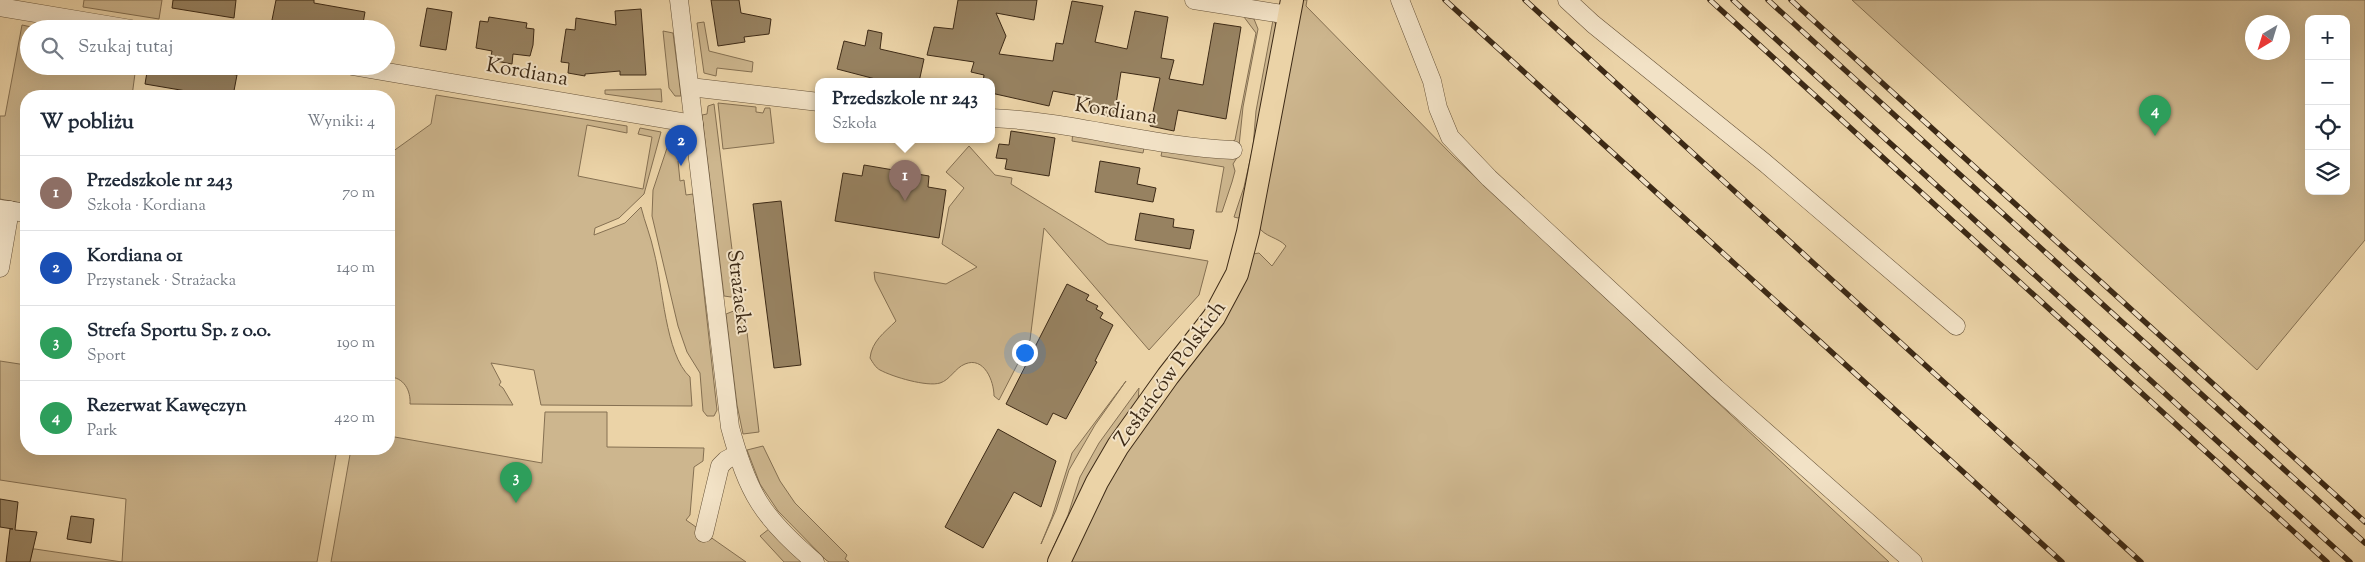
<!DOCTYPE html>
<html lang="pl">
<meta charset="utf-8">
<style>
:root{--surface:#fff;--page:#f2f2f3;--text:#1f2937;--muted:#747a83;--line:#e0e1e3;--accent:#8f2418}
body{margin:0;font-family:"Sorts Mill Goudy",serif;background:var(--page);color:var(--text)}
.controls{position:absolute;right:15px;top:15px;display:grid;overflow:hidden;border-radius:10px;box-shadow:0 5px 20px #0002}
.controls button{width:45px;height:45px;display:grid;place-items:center;padding:0;border:0;border-bottom:1px solid var(--line);background:var(--surface);color:var(--text);font:25px sans-serif}
.compass{position:absolute;left:2245px;top:15px;width:45px;height:45px;border-radius:50%;background:var(--surface);box-shadow:0 5px 20px #0002;rotate:218deg}
.you{position:absolute;left:1024px;top:352px;width:18px;height:18px;margin:-12px;border:4px solid #fff;border-radius:50%;background:#1a73e8;box-shadow:0 0 0 8px #1a73e833}
.badge{display:grid;place-items:center;width:32px;height:32px;border-radius:50%;background:var(--accent);color:#fff;font-size:16px;font-weight:700}
.pin{position:absolute;translate:-50% -41px;filter:drop-shadow(0 1px 2px #0008)}
.pin::after{content:'';position:absolute;top:26px;width:18px;height:15px;background:inherit;clip-path:polygon(0 0,100% 0,50% 100%)}
.popup{position:absolute;left:815px;top:78px;width:180px;height:65px;box-sizing:border-box;display:grid;place-content:center;border-radius:10px;background:var(--surface);filter:drop-shadow(0 1px 4px #0005);font-size:16px;white-space:nowrap;color:var(--muted)}
.popup b{font-size:19px;color:var(--text)}
.popup::after{content:'';position:absolute;left:50%;top:100%;margin-left:-10px;border:10px solid transparent;border-top-color:var(--surface)}
.list{margin:0;padding:0;list-style:none}
h2{display:flex;justify-content:space-between;align-items:center;height:65px;margin:0;padding:0 20px;font-size:21px}
h2 small{font-size:16px;font-weight:400;color:var(--muted)}
.list li{display:grid;grid-template-columns:32px 1fr auto;gap:15px;align-items:center;box-sizing:border-box;height:75px;padding:0 20px;border-top:1px solid var(--line)}
.list b{display:block;font-size:19px;white-space:nowrap}
.list p{margin:0;font-size:16px;white-space:nowrap;color:var(--muted)}
.list em{font-size:16px;font-style:normal;color:var(--muted)}
.icon{flex:none;width:28px;height:28px;fill:none;stroke:currentColor;stroke-width:2;stroke-linecap:round;stroke-linejoin:round}
.map{position:relative;flex:none;width:2365px;height:562px;overflow:hidden}
.search{position:absolute;background:var(--surface);box-shadow:0 5px 20px #0002;left:20px;top:20px;width:375px;height:55px;display:flex;align-items:center;gap:12px;box-sizing:border-box;padding:0 18px;border-radius:28px;color:var(--muted);font-size:19px}
.panel{position:absolute;background:var(--surface);box-shadow:0 5px 20px #0002;left:20px;top:90px;width:375px;height:365px;border-radius:20px}
.map>svg:first-child{display:block}
.green{fill:#cdb68e;stroke:#857052;fill-rule:evenodd}
.building{fill:#978261;stroke:#3d2a16}
.lines{fill:none;stroke-linecap:round;stroke-linejoin:round}
.minor-casing{stroke:#68543a;stroke-width:19}
.major-casing{stroke:#3d2a16;stroke-width:24}
.minor{stroke:#f2e2c6;stroke-width:18}
.major{stroke:#ebd3a7;stroke-width:22}
.rail-casing{stroke:#3d2a16;stroke-width:5.5}
.rail{stroke:#f2e2c6;stroke-width:4;stroke-dasharray:11;stroke-linecap:butt}
.labels{text-anchor:middle;dominant-baseline:central;stroke-width:4;stroke-linejoin:round;paint-order:stroke}
.street-label{font-size:21px;fill:#3d2a16;stroke:#f2e2c6}
</style>
<div class="map">
<svg width="2365" height="562" viewBox="0 0 2365 562">
<rect width="100%" height="100%" fill="#ebd3a7"/>
<filter id="stains"><feTurbulence type="fractalNoise" baseFrequency=".004" numOctaves="4"/><feColorMatrix values="0 0 0 0 .2 0 0 0 0 .09 0 0 0 0 .02 0 0 0 .5 -.17"/></filter>
<radialGradient id="worn" r=".72"><stop offset=".6" stop-color="#630" stop-opacity="0"/><stop offset="1" stop-color="#630" stop-opacity=".3"/></radialGradient>
<g class="green">
<polygon points="84,0 162,0 159,19 83,7"/>
<path d="M1301,0H1307L1306,6L1454,157L1889,562H1069L1113,471L1253,254L1259,253L1272,266L1286,246C1278,237 1264,237 1258,226Z"/>
<path d="M1852,0H2365V240L2257,370ZM2309,19H2346V191H2309ZM2252,22H2282V52H2252Z"/>
<polygon points="1244,17 1254,19 1258,29 1243,107 1239,146 1226,146 1235,140 1256,33"/>
<polygon points="1273,20 1277,26 1242,216 1238,218 1234,217 1244,187 1253,147 1256,111"/>
<polygon points="704,22 709,51 753,62 752,72 717,68 716,76 704,73 697,23"/>
<polygon points="22,25 41,29 29,29 29,66 136,66 132,96 26,96 26,204 0,199 0,116 5,116"/>
<polygon points="663,31 673,33 681,96 675,96 669,88"/>
<polygon points="661,89 662,102 605,94 605,90"/>
<path d="M436,95L627,126V133L587,125L578,176L643,189L652,137L638,134L640,128L661,132L644,194L619,218L595,228L594,235L625,223L641,207C645,223 651,237 654,252C663,286 665,354 690,377L692,406L541,405L534,370L491,363L501,382L499,385L503,388L513,405L410,404C411,391 404,377 389,377V152H392L431,124Z"/>
<polygon points="718,103 756,107 756,112 763,113 765,108 770,108 774,143 723,149"/>
<polygon points="714,104 738,298 724,296 702,115 707,114 708,106"/>
<polygon points="1073,132 1145,143 1143,153 1072,141"/>
<polygon points="674,134 680,138 682,160 678,161 680,181 684,180 686,195 693,194 717,410 714,416 707,416 703,411 700,373 687,352 678,326 652,216 653,190 671,136"/>
<path d="M969,146L995,175L1012,178L1011,184L1108,244L1208,261L1199,295L1149,350L1044,228L1030,340L999,400L994,396C994,381 984,356 965,364C955,368 950,380 940,383C927,387 893,377 880,370C876,368 873,363 870,358C872,341 884,333 896,321L875,280L874,272L946,284L977,267L942,244L949,207L964,188L946,172Z"/>
<polygon points="1163,147 1238,156 1233,164 1235,171 1232,182 1222,212 1216,212 1224,167 1161,156"/>
<polygon points="744,307 759,432 743,434 737,405 726,314"/>
<polygon points="0,361 26,365 26,449 337,449 317,562 30,562 32,549 35,549 122,562 126,499 0,480"/>
<polygon points="1126,381 1095,425 1069,470 1056,510 1041,544 1052,517 1072,453"/>
<polygon points="1139,388 1138,402 1058,542 1053,548 1068,515 1080,477 1099,443"/>
<polygon points="545,412 607,412 607,447 704,448 703,461 694,467 690,515 686,520 746,562 331,562 351,449 389,449 389,436 542,463"/>
<polygon points="763,446 780,481 795,503 847,555 845,559 849,562 829,562 826,560 778,511 760,484 747,450"/>
<polygon points="769,529 802,562 784,562 760,536"/>
</g>
<g class="building">
<polygon points="173,0 236,0 234,18 172,8"/>
<polygon points="276,0 314,0 314,3 365,12 362,29 293,29 271,25"/>
<polygon points="711,0 739,0 741,13 771,19 769,34 744,37 745,42 718,46"/>
<polygon points="958,0 1037,0 1034,20 996,13 1006,36 999,54 1053,61 1056,43 1063,44 1072,1 1103,6 1095,42 1127,49 1135,11 1168,17 1161,58 1174,60 1169,79 1203,85 1214,23 1241,27 1226,119 1178,110 1174,131 1150,126 1160,78 1121,72 1114,117 1088,113 1090,98 1053,91 1049,106 991,93 991,82 983,82 984,75 971,72 974,62 927,55 934,27 953,29"/>
<polygon points="427,8 452,12 446,50 420,46"/>
<polygon points="641,9 646,75 620,75 620,71 585,74 585,76 568,73 569,63 561,62 566,29 575,30 576,18 616,25 615,11"/>
<polygon points="489,17 527,23 526,28 534,29 533,45 530,56 513,54 512,64 490,60 492,51 476,48 480,21 488,22"/>
<polygon points="868,30 882,33 880,49 924,59 919,82 887,82 837,69 844,41 865,46"/>
<polygon points="148,66 182,66 237,75 233,96 204,96 204,94 145,84"/>
<polygon points="1011,131 1055,138 1049,176 1005,169 1007,159 996,158 999,144 1009,145"/>
<polygon points="1100,161 1140,168 1137,184 1156,188 1153,202 1095,192"/>
<polygon points="864,165 929,176 928,187 946,190 939,238 835,221 843,173 862,176"/>
<polygon points="781,201 801,365 774,368 753,204"/>
<polygon points="1140,213 1174,219 1173,227 1194,230 1190,249 1135,240"/>
<polygon points="1067,284 1089,295 1086,300 1098,306 1096,309 1103,313 1100,318 1113,325 1095,361 1097,362 1066,419 1053,413 1047,425 1006,404"/>
<polygon points="998,429 1056,461 1041,507 1014,492 983,548 945,527"/>
<polygon points="0,499 18,502 15,530 37,532 30,562 6,562 10,529 13,529 0,527"/>
<polygon points="71,516 94,519 91,543 67,539"/>
</g>
<g class="lines">
<g class="minor-casing">
<g id="minor">
<path d="M679,0L730,427C748,494 762,517 815,562"/>
<polyline points="1194,0 1289,15"/>
<polyline points="1400,0 1432,81 1438,108 1450,137 1489,178 1716,388 1913,562"/>
<polyline points="1567,0 1593,24 1765,163 1956,326"/>
<polyline points="0,7 131,29"/>
<polyline points="352,66 694,124"/>
<polyline points="690,87 819,102"/>
<path d="M991,118C1073,121 1152,147 1233,150"/>
<polyline points="0,209 26,213"/>
<polyline points="0,268 10,210"/>
<polyline points="704,533 720,466 726,460 737,454"/>
</g>
</g>
<g class="major-casing">
<polyline id="major" points="1059,562 1097,482 1118,446 1168,376 1214,317 1237,274 1248,232 1292,0"/>
</g>
<use href="#minor" class="minor"/>
<use href="#major" class="major"/>
<g class="rail-casing">
<g id="rail">
<polyline points="1445,0 2062,562"/>
<polyline points="1525,0 2141,562"/>
<polyline points="1710,0 2327,562"/>
<polyline points="1733,0 2350,562"/>
<polyline points="1768,0 2365,543"/>
<polyline points="1791,0 2365,522"/>
</g>
</g>
<use href="#rail" class="rail"/>
</g>
<g class="labels">
<g class="street-label">
<text transform="translate(527 73) rotate(10)">Kordiana</text>
<text transform="translate(1116 112) rotate(9)">Kordiana</text>
<text transform="translate(738 292) rotate(83)">Strażacka</text>
<text transform="translate(1171 374) rotate(-54)">Zesłańców Polskich</text>
</g>
</g>
<rect width="100%" height="100%" filter="url(#stains)"/>
<rect width="100%" height="100%" fill="url(#worn)"/>
</svg>
<div class="controls">
<button>+</button>
<button>−</button>
<button><svg class="icon" aria-label="locate" viewBox="0 0 24 24"><circle cx="12" cy="12" r="6"/><path d="M12 2v4M12 18v4M2 12h4M18 12h4"/></svg></button>
<button><svg class="icon" aria-label="layers" viewBox="0 0 24 24"><path d="M12 4l9 5-9 5-9-5zM3 14l9 5 9-5"/></svg></button>
</div>
<svg class="compass" viewBox="-18 -18 36 36"><path d="M0-13l5 13h-10z" fill="#e53935"/><path d="M0 13l5-13h-10z" fill="#747a83"/></svg>
<div class="you"></div>
<div class="pin badge" style="left:905px;top:201px;background:#8d6e63">1</div>
<div class="popup"><b>Przedszkole nr 243</b>Szkoła</div>
<div class="pin badge" style="left:681px;top:166px;background:#1a4fb4">2</div>
<div class="pin badge" style="left:516px;top:503px;background:#2e9e5b">3</div>
<div class="pin badge" style="left:2155px;top:136px;background:#2e9e5b">4</div>
<div class="search"><svg class="icon" aria-label="search" viewBox="0 0 24 24"><circle cx="10" cy="10" r="6"/><path d="M15 15l6 6"/></svg>Szukaj tutaj</div>
<section class="panel">
<h2>W pobliżu<small>Wyniki: 4</small></h2>
<ul class="list">
<li><span class="badge" style="background:#8d6e63">1</span><div><b>Przedszkole nr 243</b><p>Szkoła · Kordiana</p></div><em>70 m</em></li>
<li><span class="badge" style="background:#1a4fb4">2</span><div><b>Kordiana 01</b><p>Przystanek · Strażacka</p></div><em>140 m</em></li>
<li><span class="badge" style="background:#2e9e5b">3</span><div><b>Strefa Sportu Sp. z o.o.</b><p>Sport</p></div><em>190 m</em></li>
<li><span class="badge" style="background:#2e9e5b">4</span><div><b>Rezerwat Kawęczyn</b><p>Park</p></div><em>420 m</em></li>
</ul>
</section>
</div>
